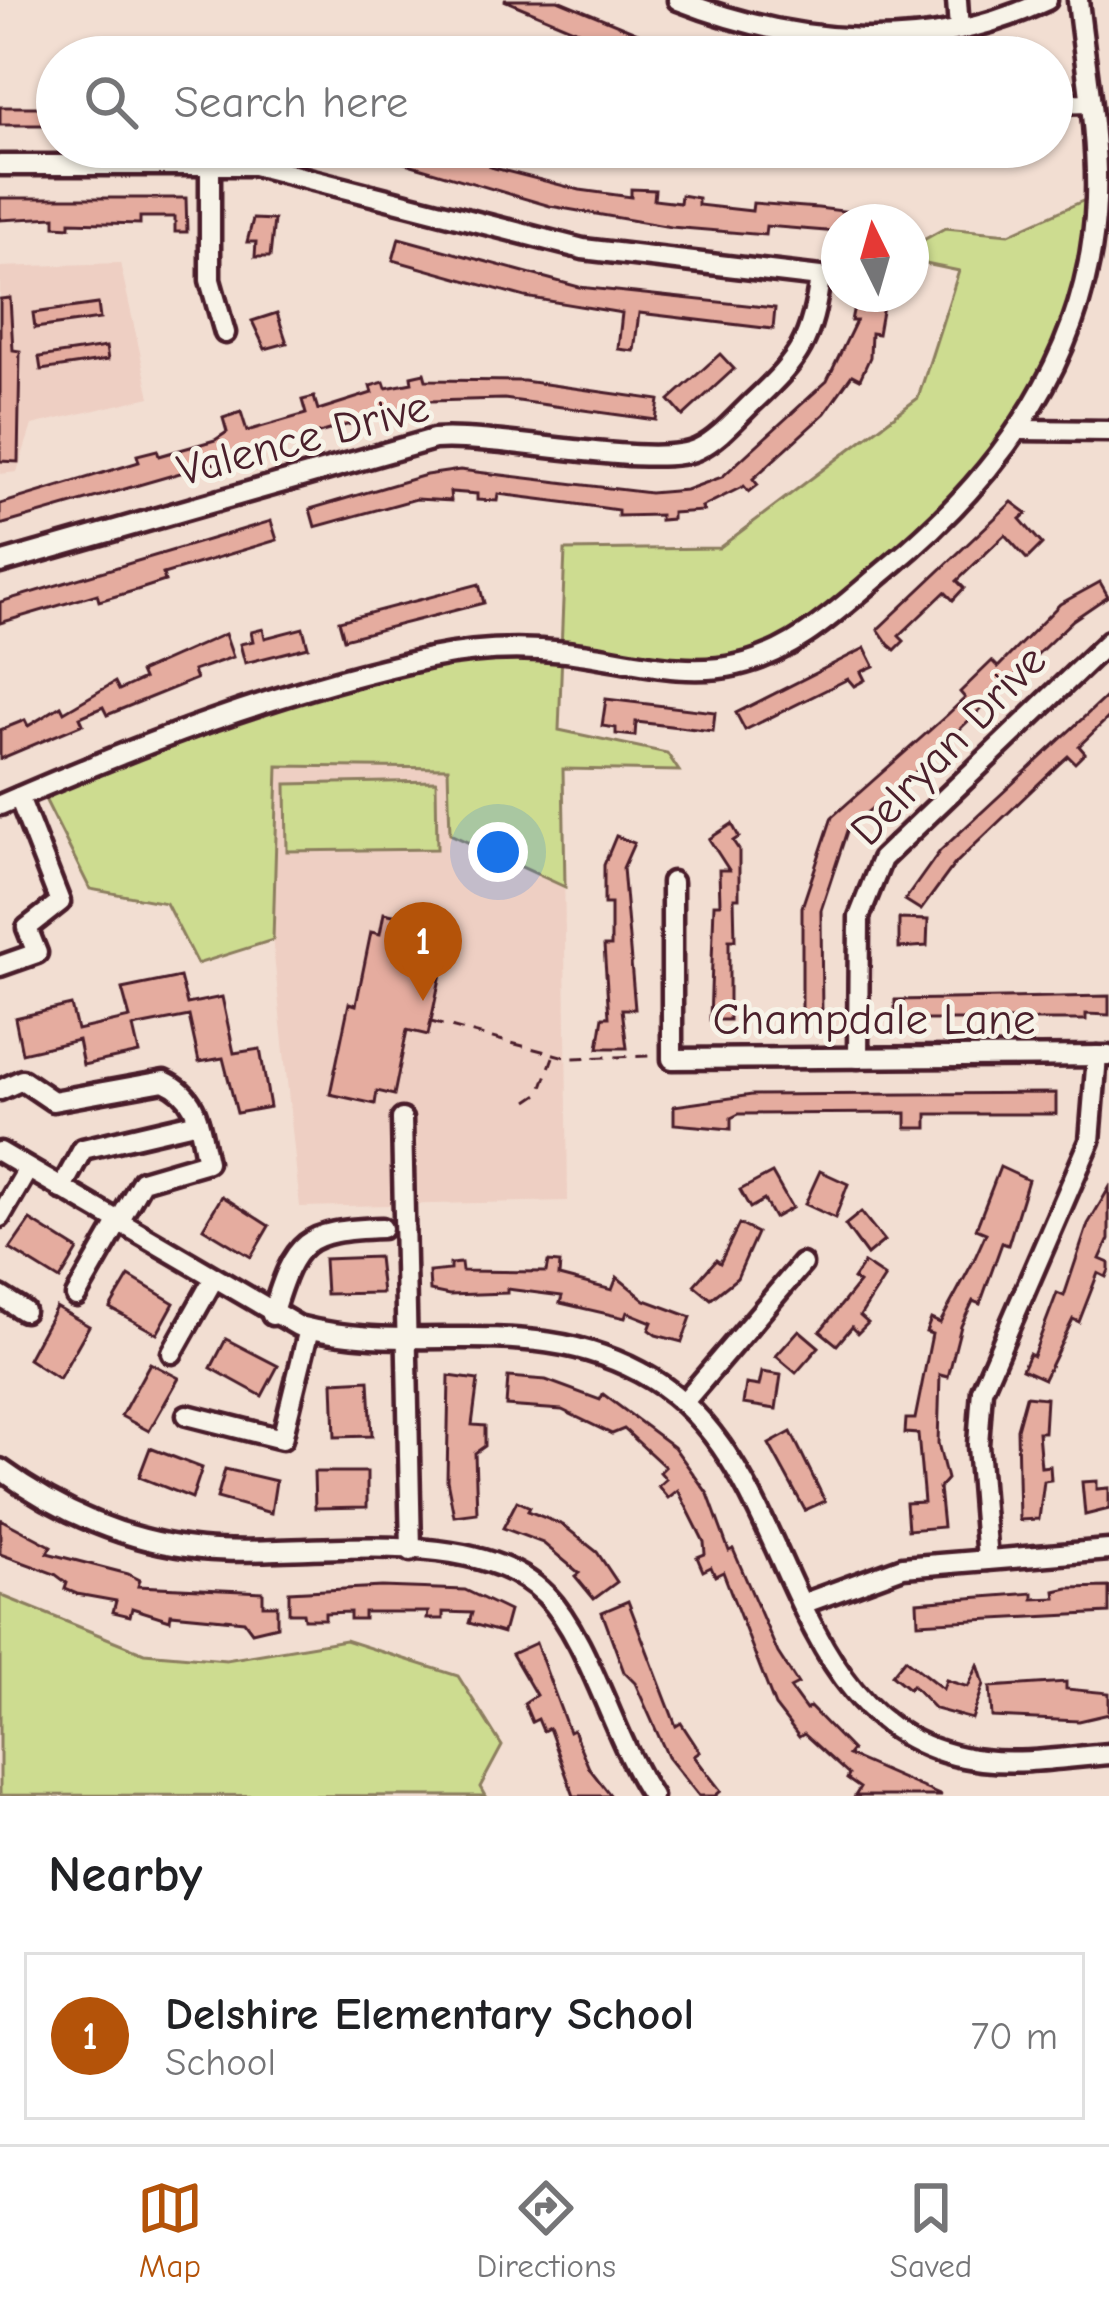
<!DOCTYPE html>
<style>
:root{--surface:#fff;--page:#f6f6f6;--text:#202124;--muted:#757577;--line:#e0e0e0;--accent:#b45309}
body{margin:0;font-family:"Comic Neue",sans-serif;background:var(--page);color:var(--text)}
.compass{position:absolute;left:821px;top:204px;width:108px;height:108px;border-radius:50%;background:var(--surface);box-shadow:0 3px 9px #0004;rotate:355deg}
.you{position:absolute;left:498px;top:852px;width:42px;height:42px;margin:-30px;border:9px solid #fff;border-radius:50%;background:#1a73e8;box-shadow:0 0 0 18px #1a73e833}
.badge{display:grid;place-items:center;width:78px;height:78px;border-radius:50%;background:var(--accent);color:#fff;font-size:39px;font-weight:700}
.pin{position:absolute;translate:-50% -99px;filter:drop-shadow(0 3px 6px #0008)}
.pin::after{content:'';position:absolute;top:63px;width:42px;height:36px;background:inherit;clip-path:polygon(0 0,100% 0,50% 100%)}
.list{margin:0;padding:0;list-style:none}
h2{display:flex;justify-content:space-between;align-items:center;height:156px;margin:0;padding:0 48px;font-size:51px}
h2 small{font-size:39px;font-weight:400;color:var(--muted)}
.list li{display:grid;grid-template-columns:78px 1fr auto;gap:36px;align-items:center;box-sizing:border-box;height:168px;margin:0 24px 24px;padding:0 24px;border:3px solid var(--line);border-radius:0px}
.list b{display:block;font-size:45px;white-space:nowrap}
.list p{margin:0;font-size:39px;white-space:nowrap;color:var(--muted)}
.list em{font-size:39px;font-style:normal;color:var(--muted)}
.icon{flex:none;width:66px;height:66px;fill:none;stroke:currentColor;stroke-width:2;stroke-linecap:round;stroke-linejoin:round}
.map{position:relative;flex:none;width:1109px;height:1796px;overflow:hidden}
.search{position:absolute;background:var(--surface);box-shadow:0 3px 9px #0004;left:36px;right:36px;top:36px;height:132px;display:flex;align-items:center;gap:30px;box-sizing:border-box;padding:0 42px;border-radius:66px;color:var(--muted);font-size:45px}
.sheet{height:348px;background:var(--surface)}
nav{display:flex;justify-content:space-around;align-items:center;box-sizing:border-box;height:168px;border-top:3px solid var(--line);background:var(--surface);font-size:33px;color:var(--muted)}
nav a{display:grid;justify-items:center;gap:6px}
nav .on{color:var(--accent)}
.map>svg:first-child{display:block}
.built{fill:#eecfc3}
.green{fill:#cddc90;stroke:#8c7e5e;stroke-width:3}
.building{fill:#e5ac9f;stroke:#4a1f2b;stroke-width:3}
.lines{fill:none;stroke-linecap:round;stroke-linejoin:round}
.minor-casing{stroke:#4a1f2b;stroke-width:27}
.path{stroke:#4a1f2b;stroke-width:3;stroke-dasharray:12 9;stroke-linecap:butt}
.minor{stroke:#f7f3e8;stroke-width:18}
.labels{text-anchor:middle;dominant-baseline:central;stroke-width:10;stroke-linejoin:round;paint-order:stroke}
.street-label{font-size:45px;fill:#4a1f2b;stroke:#f7f3e8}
</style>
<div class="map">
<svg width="1109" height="1796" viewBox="0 0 1109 1796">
<rect width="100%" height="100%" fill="#f2ded2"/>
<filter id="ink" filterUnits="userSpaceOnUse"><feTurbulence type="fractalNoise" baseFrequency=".00833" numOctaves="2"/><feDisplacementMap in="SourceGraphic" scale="24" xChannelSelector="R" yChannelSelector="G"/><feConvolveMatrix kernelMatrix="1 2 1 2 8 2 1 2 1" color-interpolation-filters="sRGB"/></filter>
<g filter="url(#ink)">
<g class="built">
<polygon points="120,263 150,397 32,425 17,472 0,474 0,267"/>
<polygon points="277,766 563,769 568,1201 300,1207 270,917"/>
</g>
<g class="green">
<polygon points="1096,195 1063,341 986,477 806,635 735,666 562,652 559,730 667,753 679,771 563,769 565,887 450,834 448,768 278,766 273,940 197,964 166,903 90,889 39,787 84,768 430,658 561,651 565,550 719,548 918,398 959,271 911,261 911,247 945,228 1009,234"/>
<polygon points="436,781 437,849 287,851 286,784"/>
<polygon points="0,1595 144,1653 226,1660 345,1640 458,1676 502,1746 480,1787 485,1796 0,1795"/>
</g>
<g class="building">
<polygon points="504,0 558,0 696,57 641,57 612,46 607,57 588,57 597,39"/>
<rect x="0" y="107" width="57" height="18"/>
<polygon points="351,147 417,147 451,156 452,149 468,153 470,147 482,147 480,155 492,158 490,167 580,190 631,197 631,189 655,190 654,200 680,203 681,195 698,198 698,205 752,211 753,203 818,208 868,214 867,222 839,222 839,232 766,226 765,235 671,227 550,206"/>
<polygon points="0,198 186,198 187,232 175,232 175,217 140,217 140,224 70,222 70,227 55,226 55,217 0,220"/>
<polygon points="253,219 274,220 270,257 255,257 256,242 247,242"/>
<polygon points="399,238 579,287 775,308 773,329 639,313 634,351 618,349 622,313 525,297 393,260"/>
<polygon points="864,294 885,294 878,334 871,333 870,357 860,379 852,375 825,413 753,479 758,485 749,492 744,486 702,507 704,511 672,513 672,519 660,520 660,515 618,516 618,510 569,503 498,494 497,501 477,500 477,494 450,492 451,501 416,499 315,527 310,509 426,475 460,470 650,493 686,490 722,477 827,381 856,321 851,321 854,306 863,307"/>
<polygon points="10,298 13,350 20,351 18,462 0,461 0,299"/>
<polygon points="98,304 100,319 35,328 33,313"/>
<polygon points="277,313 287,343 265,349 252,321"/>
<polygon points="106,347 108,360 41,370 39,357"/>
<polygon points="720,354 734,369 683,416 669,400"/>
<polygon points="424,373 426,380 524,381 659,400 656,420 504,399 430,401 0,525 0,504 139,462 137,455 157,450 159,456 215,440 227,432 223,418 241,412 247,431 306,414 302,400 314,397 318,410 372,393 370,386 384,382 386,388 412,383 411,376"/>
<polygon points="1012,502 1027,513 1020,519 1042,544 1027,559 1005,535 957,581 964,588 953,600 945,592 899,636 904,641 895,650 889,645 878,629"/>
<polygon points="271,521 277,540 163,574 165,581 137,590 99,601 97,594 0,623 0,602"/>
<polygon points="1100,582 1108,596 1073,620 907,780 848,828 821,910 822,1019 802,1019 802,907 832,817 947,715 965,698 960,692 992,661 998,667 1060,604"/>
<polygon points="479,584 484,603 344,639 339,621"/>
<polygon points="303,628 308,647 245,663 240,644 253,641 251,632 263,629 265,638"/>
<polygon points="225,634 233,657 193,671 196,679 107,715 103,707 80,717 83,724 0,759 0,730 25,720 28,726 61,706 64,712 115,682 119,690 143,679 140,672"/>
<polygon points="865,648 874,666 861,672 865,680 854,686 848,679 745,730 736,713"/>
<polygon points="1109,694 1109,717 1079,746 1085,753 1075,763 1068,756 1058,765 954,865 921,910 905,900 940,851"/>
<polygon points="606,699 715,712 713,731 636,722 635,736 616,734 616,728 602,726"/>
<polygon points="732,824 739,837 733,841 739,850 739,898 734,898 735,940 729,940 729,1020 710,1020 714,904 720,904 719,870 729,870 709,839"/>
<polygon points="616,836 634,843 623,868 635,1009 622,1009 627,1048 598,1048 603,1017 609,1017 604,946 611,946 611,904 604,904 604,865"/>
<polygon points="384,913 443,926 439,943 447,945 428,1035 407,1030 394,1095 377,1091 375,1104 330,1094 349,1003 356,1005 371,932 380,934"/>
<polygon points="899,919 928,920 927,946 899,948"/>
<polygon points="180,977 187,1004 222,997 234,1053 260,1049 270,1107 237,1113 223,1058 199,1062 189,1016 133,1027 139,1053 83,1065 78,1040 22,1053 15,1018 71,1005 77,1030 130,1018 122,989"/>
<polygon points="1109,996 1109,1015 1086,1014 1086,1020 896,1020 895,1015 895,1000"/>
<polygon points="1056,1093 1056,1114 927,1114 927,1128 906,1128 906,1113 739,1114 731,1118 731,1129 674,1124 674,1106 752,1095"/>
<polygon points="1000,1167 1028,1180 1008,1245 1002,1243 980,1304 973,1301 961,1326 948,1377 940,1375 938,1443 947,1479 939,1488 943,1527 908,1530 906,1503 924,1502 918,1434 905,1433 906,1419 915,1419 932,1334 926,1332 931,1319 940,1323 973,1262 986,1233 976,1229"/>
<polygon points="820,1171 848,1184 835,1218 805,1204"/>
<polygon points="772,1173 792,1208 774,1218 764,1200 750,1208 740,1190"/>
<polygon points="1109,1188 1109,1239 1100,1259 1109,1263 1109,1270 1106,1277 1098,1273 1079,1322 1073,1319 1044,1379 1022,1369 1029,1354 1033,1356 1057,1293 1064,1296 1088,1224"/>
<polygon points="222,1196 269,1226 251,1257 203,1228"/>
<polygon points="861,1212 884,1241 867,1255 845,1225"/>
<polygon points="30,1220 78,1250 60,1280 10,1249"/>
<polygon points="739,1224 757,1233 737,1278 711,1299 694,1285 716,1260 720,1263"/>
<polygon points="378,1257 382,1293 326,1294 324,1259"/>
<polygon points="548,1262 560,1263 559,1276 612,1290 617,1277 645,1300 691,1317 682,1342 656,1335 649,1330 652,1322 627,1312 625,1318 560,1303 562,1296 507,1289 507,1293 449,1295 430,1291 429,1272 450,1270 450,1264 461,1263 462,1271 546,1272"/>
<polygon points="864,1263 885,1277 860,1316 868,1323 858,1333 852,1327 837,1345 820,1331 859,1283 853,1279"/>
<polygon points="129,1276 174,1303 157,1334 110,1308"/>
<polygon points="56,1307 89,1326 59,1379 28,1359"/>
<polygon points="799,1330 819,1347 796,1373 776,1356"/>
<polygon points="226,1339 278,1366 262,1396 211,1368"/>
<polygon points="150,1363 179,1378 149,1431 121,1416"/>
<polygon points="762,1372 781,1375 776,1409 743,1404 746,1384 759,1386"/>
<polygon points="449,1376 478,1380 472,1425 485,1426 485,1446 475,1453 477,1513 454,1516 447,1480"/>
<polygon points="508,1377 546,1380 600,1400 603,1394 674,1447 708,1494 729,1551 733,1549 778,1653 798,1684 790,1688 806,1710 810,1707 852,1750 848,1755 942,1796 855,1796 860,1788 847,1779 849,1775 804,1734 799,1737 775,1706 723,1572 715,1576 711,1567 703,1571 697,1557 705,1554 704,1542 678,1490 668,1498 658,1486 666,1479 660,1472 665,1467 624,1429 612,1434 562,1410 506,1406"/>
<polygon points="369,1380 372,1436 335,1437 333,1382"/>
<polygon points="1026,1396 1046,1398 1044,1432 1038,1432 1041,1467 1050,1466 1051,1480 1044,1481 1039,1519 1019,1520 1017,1429"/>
<polygon points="791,1432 825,1501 805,1510 769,1444"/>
<polygon points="150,1448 202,1468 192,1498 139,1477"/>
<polygon points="225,1469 276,1481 271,1513 217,1498"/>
<polygon points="314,1472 367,1472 367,1507 315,1508"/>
<polygon points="1097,1481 1097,1489 1109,1488 1109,1509 1085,1515 1082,1482"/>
<polygon points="517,1501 530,1507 528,1511 563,1525 597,1552 617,1582 594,1599 575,1576 579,1573 543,1543 503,1528"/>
<polygon points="0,1519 51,1546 47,1553 128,1574 140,1580 138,1586 263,1592 263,1605 277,1605 277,1626 252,1632 244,1621 171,1614 170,1620 132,1608 130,1616 113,1612 116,1601 77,1594 65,1589 67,1583 55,1574 0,1554"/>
<polygon points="382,1587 465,1590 509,1611 503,1633 469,1623 472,1613 443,1612 443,1619 427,1619 428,1612 364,1612 364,1619 350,1619 350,1612 325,1613 325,1619 304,1619 303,1613 289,1613 289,1592"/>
<polygon points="1109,1587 1109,1613 918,1623 917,1602 1033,1593 1033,1599 1056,1598 1055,1591 1068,1588"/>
<polygon points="628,1601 676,1726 681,1723 700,1752 694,1756 721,1791 715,1796 699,1796 668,1757 635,1683 624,1672 602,1612"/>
<polygon points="536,1643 569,1732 573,1730 589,1768 611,1796 574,1796 549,1728 543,1731 538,1719 532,1722 524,1703 536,1695 512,1654"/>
<polygon points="905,1659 943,1689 946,1680 968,1687 978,1665 984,1684 972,1719 935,1709 912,1685 909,1689 892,1675"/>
<polygon points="1066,1682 1066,1689 1109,1693 1109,1714 1079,1721 992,1717 990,1687"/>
</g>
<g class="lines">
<g class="minor-casing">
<g id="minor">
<path d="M678,0C797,47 929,57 1047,0"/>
<polyline points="957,0 959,30"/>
<polyline points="939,34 948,57"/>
<polyline points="1052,104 1089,103"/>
<polyline points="210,163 210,280 225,333"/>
<path d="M0,165H254L583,249L820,277C812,340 800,358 754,401C737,417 719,439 698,449C656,470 498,434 434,439L0,563"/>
<polyline points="1021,430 1109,431"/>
<path d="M0,805C140,744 280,690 430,658C473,649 521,647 566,652C622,658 681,678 737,665C797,652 842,606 888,568C1001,475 1091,351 1096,199C1098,133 1085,66 1078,0"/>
<polyline points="672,882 672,1059 1109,1056"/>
<polyline points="0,966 37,953 27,928 60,902 19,797"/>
<polyline points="858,1058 859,917 882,859 1109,641"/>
<path d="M0,1090L22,1080L53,1101L164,1081C200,1097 199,1127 207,1162L142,1181L76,1296"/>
<polyline points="402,1119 411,1551"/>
<path d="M0,1152L298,1326C421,1358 535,1308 652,1379C805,1472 777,1737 982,1760C1023,1765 1068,1757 1109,1754"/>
<polyline points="61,1189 83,1149 198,1122"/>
<polyline points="0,1217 28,1169"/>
<polyline points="0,1296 24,1311"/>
<path d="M272,1315C295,1239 304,1231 382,1228"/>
<polyline points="172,1353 213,1280"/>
<polyline points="684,1402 802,1264"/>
<polyline points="187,1415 282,1439 309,1329"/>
<path d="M0,1469C59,1512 128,1542 201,1549C299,1559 472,1520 546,1595C590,1641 613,1738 652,1796"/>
<polyline points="987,1560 978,1445 982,1390 1090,1141 1097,1056"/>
<polyline points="802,1604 903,1567 1109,1550"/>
</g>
</g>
<g class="path">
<polyline points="431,1022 569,1058 652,1056"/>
<polyline points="528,1101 540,1093 553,1057"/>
</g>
<use href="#minor" class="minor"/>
</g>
</g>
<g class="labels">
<g class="street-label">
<text transform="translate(303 438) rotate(-15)">Valence Drive</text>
<text transform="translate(948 745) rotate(-46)">Delryan Drive</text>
<text x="874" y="1019">Champdale Lane</text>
</g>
</g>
</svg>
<svg class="compass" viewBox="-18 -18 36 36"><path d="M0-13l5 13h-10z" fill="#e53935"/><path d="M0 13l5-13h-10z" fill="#757577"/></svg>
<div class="you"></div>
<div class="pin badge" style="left:423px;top:1001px">1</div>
<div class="search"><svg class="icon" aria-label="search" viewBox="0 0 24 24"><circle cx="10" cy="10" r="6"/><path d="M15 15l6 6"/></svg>Search here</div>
</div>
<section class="sheet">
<h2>Nearby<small></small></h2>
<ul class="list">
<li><span class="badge">1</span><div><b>Delshire Elementary School</b><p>School</p></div><em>70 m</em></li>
</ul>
</section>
<nav>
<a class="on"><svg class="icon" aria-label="map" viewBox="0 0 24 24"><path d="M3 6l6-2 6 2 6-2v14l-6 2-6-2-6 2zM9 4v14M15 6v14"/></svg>Map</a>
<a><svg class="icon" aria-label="directions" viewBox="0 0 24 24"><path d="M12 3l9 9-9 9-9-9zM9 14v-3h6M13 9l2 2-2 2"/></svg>Directions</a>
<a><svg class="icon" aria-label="saved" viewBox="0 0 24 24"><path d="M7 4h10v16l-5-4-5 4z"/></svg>Saved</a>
</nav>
